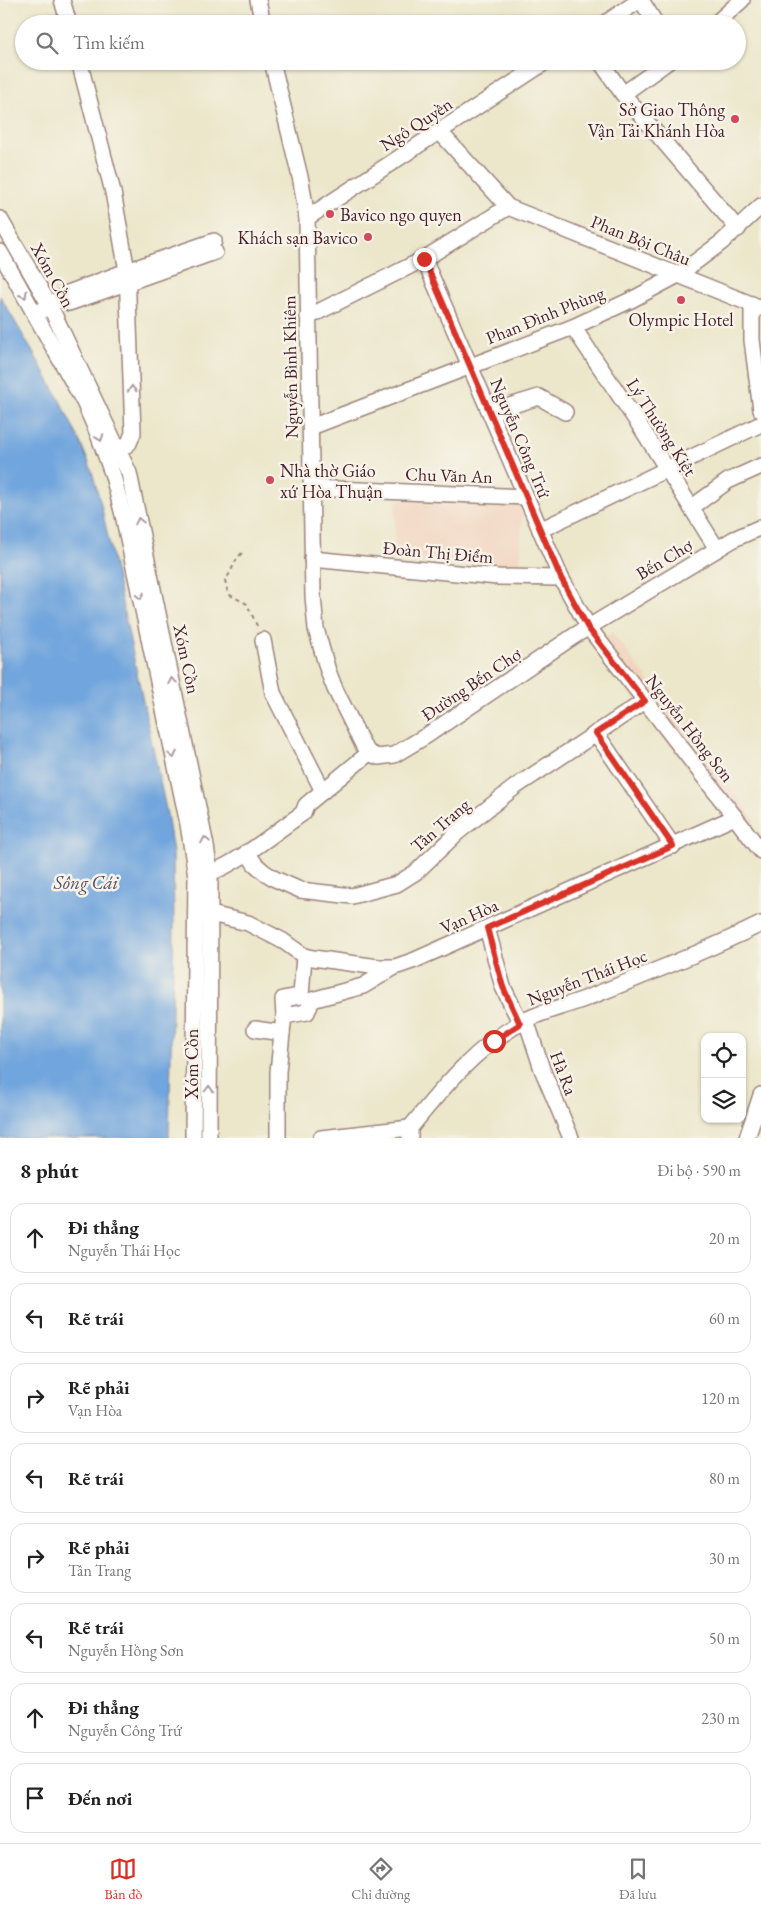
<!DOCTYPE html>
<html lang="vi">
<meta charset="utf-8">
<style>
:root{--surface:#fff;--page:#f6f6f6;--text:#222;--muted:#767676;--line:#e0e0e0;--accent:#d93025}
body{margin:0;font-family:"EB Garamond",serif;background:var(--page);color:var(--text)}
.controls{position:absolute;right:15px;bottom:15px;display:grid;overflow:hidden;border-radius:10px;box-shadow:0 1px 4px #0004}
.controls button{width:45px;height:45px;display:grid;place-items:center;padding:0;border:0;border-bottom:1px solid var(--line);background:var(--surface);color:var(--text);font:25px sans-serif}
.stop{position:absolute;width:15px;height:15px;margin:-11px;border:4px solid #d93025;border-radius:50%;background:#fff}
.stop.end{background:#d93025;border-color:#fff;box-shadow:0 1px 5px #0008}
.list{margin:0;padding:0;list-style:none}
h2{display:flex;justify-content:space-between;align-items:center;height:65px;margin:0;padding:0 20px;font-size:21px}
h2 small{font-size:16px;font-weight:400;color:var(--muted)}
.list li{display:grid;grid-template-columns:32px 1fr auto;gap:15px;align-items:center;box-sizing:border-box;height:70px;margin:0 10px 10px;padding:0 10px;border:1px solid var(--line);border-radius:15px}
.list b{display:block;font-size:19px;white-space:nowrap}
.list p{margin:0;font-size:16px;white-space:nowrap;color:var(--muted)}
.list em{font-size:16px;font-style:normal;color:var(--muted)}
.icon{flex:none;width:28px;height:28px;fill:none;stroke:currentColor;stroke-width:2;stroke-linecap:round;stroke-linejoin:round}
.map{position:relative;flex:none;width:761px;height:1138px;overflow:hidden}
.search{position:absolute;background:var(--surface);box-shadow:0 1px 4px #0004;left:15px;right:15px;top:15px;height:55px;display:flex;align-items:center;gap:12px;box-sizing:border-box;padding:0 18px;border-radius:28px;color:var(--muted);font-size:19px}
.sheet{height:705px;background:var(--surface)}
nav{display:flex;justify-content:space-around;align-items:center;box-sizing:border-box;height:70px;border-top:1px solid var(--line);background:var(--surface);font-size:14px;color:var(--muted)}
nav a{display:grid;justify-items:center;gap:2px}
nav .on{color:var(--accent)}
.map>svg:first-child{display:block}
.built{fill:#f2d4be}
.water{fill:#71a5dd;stroke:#5e6284}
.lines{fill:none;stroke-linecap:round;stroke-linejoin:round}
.minor-casing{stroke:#9b837b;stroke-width:18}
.path{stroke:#9b837b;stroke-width:2;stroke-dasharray:4 4;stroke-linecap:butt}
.minor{stroke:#fff;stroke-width:15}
.oneway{stroke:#ae9aa0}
.route{stroke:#d93025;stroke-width:6}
.poi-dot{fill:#d1495b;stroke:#f7f3e8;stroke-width:2}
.labels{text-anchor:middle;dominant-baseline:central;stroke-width:5;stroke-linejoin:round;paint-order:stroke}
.poi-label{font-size:18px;fill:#4a1f2b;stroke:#f7f3e8;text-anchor:end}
.street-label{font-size:18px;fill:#4a1f2b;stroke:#f7f3e8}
.water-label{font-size:19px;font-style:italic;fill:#584e69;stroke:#f7f3e8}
</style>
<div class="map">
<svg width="761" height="1138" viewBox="0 0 761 1138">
<rect width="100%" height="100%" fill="#f7f3e8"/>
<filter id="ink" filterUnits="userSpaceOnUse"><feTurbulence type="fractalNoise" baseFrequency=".02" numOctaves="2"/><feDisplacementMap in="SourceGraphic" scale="10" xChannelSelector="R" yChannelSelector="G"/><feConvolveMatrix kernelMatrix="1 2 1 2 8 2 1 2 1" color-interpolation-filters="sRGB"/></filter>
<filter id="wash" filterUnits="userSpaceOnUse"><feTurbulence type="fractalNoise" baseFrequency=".0096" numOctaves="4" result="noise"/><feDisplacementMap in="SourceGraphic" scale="20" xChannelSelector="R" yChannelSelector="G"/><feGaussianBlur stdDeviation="1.12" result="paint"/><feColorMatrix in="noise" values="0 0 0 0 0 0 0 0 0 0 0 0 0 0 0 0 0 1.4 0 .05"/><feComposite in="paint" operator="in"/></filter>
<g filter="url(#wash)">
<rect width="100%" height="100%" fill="#ece7cb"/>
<g class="built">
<polygon points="396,500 522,504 520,569 394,560"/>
<polygon points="612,632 755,821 739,834 593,646"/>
</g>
<path class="water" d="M0,296C32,351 66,405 89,463C94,476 97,491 101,504L167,814L173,852L174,928L169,1138H0Z"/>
</g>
<g filter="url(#ink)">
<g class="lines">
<g class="minor-casing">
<g id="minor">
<polyline points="62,0 69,24"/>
<polyline points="258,0 263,24"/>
<polyline points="641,0 656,24"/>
<polyline points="604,24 640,0"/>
<polyline points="715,24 742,0"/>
<polyline points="79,61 113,192 127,271 133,433 129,443 120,450"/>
<polyline points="272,61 301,181 307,218 313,596 316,629 328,671 335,689 364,747 369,753 378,757 394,755 426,736 574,636 734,539 761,527"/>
<polyline points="600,61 623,94"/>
<polyline points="669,61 623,94 738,229"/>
<polyline points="439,131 508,207 761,308"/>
<polyline points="307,218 547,61"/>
<polyline points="0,219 50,306 129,473 206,846 210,874 209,1138"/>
<polyline points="0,252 84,402 98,434 113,476 123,515 188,824 196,876 193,1138"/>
<polyline points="424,259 561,578 589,628 761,851"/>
<polyline points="69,303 215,252"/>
<polyline points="752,304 752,340 761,410"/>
<polyline points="41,311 68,293 127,271 214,241"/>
<polyline points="308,317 424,259 508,207"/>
<polyline points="573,327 642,429 717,549"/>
<polyline points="490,412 539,397 565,412"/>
<polyline points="311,427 573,327 633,299 678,275 722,242 761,206"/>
<polyline points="311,488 525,497"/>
<polyline points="691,508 728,481 761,466"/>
<polyline points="540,530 761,424"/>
<polyline points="312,559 498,577 561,578"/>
<polyline points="263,640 273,693 323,791"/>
<polyline points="596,733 673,846"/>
<polyline points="247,852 255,864 264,872 275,879 300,890 352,896 397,884 416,872 458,832 515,787 645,701"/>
<path d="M201,875C228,872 279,829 303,813L306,805L369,753"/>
<polyline points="211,914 248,923 283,941 304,956 313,958 378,967 395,967 415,960 735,817"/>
<polyline points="487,928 503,987 521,1024"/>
<polyline points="284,1016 283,999 301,996 304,956"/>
<polyline points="526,1020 542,1069 571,1138"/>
<polyline points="255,1029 282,1033 284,1016 307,1012 312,1000 363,986 393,968"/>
<polyline points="278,1138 278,1072 282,1033"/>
<polyline points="321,1138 410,1128"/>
<path d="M410,1138V1128C443,1087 479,1044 526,1020C545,1010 567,1006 587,998C645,975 704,952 761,924"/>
<polyline points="747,1138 761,1095"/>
</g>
</g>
<path class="path" d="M242,553C233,561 233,571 225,580L228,594L247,604L258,628"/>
<use href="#minor" class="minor"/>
</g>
<defs><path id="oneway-chevron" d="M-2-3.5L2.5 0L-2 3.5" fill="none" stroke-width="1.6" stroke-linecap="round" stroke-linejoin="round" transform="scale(1.25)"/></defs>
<g class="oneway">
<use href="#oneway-chevron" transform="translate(24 295) rotate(60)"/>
<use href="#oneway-chevron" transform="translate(132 389) rotate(-92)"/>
<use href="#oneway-chevron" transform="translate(100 438) rotate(70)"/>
<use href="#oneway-chevron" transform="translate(139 521) rotate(-102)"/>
<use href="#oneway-chevron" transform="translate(140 596) rotate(78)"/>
<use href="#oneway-chevron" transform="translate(172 681) rotate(-102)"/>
<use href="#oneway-chevron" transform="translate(173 755) rotate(78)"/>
<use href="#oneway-chevron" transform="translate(205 840) rotate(-101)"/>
<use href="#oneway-chevron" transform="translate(209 1089) rotate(-90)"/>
</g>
</g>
<g class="lines" filter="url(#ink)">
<polyline class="route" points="424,259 561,578 588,628 645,701 596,733 673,846 487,928 503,987 520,1024 494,1041"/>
</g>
<g class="poi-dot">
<circle cx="735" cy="119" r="5"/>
<circle cx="330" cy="214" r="5"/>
<circle cx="368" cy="237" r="5"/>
<circle cx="681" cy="300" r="5"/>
<circle cx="270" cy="480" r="5"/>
</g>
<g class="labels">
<g class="poi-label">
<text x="725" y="109">Sở Giao Thông<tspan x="725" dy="21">Vận Tải Khánh Hòa</tspan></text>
<text x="340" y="214" text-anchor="start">Bavico ngo quyen</text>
<text x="358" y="237">Khách sạn Bavico</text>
<text x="681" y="319" text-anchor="middle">Olympic Hotel</text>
<text x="280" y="470" text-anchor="start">Nhà thờ Giáo<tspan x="280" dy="21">xứ Hòa Thuận</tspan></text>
</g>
<g class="street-label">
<text transform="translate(416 124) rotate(-33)">Ngô Quyền</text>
<text transform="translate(641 240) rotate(22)">Phan Bội Châu</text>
<text transform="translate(53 275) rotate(61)">Xóm Cồn</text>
<text transform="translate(545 315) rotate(-22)">Phan Đình Phùng</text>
<text transform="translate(290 367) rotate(-91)">Nguyễn Bình Khiêm</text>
<text transform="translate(662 427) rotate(57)">Lý Thường Kiệt</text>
<text transform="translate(521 438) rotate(67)">Nguyễn Công Trứ</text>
<text transform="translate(449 475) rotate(2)">Chu Văn An</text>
<text transform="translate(438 552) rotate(5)">Đoàn Thị Điểm</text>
<text transform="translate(664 559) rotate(-31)">Bến Chợ</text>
<text transform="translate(187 659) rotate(78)">Xóm Cồn</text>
<text transform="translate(471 684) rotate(-34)">Đường Bến Chợ</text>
<text transform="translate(690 728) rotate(52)">Nguyễn Hồng Sơn</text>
<text transform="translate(440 825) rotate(-41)">Tân Trang</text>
<text transform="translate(469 916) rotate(-24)">Vạn Hòa</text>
<text transform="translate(587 977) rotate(-21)">Nguyễn Thái Học</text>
<text transform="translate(191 1064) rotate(-90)">Xóm Cồn</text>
<text transform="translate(564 1073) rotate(69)">Hà Ra</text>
</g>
<g class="water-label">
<text x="86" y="882">Sông Cái</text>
</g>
</g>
</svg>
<div class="controls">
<button><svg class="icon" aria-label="locate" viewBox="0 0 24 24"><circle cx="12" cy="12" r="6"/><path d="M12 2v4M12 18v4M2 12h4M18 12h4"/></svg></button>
<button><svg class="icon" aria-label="layers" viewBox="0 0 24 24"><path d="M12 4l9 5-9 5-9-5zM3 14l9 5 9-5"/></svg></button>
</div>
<div class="stop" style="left:494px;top:1041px"></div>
<div class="stop end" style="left:424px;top:259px"></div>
<div class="search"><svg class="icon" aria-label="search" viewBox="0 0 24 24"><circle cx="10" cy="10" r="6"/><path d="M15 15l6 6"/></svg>Tìm kiếm</div>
</div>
<section class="sheet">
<h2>8 phút<small>Đi bộ · 590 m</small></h2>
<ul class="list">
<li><svg class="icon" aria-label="ahead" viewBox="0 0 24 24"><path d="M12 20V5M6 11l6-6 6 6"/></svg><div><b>Đi thẳng</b><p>Nguyễn Thái Học</p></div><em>20 m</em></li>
<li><svg class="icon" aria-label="left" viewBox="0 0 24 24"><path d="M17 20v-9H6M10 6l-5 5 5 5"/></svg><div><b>Rẽ trái</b></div><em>60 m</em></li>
<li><svg class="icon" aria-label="right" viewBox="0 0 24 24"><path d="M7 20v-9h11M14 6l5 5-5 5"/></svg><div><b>Rẽ phải</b><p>Vạn Hòa</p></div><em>120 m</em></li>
<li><svg class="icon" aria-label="left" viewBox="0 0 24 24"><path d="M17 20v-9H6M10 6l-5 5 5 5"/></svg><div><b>Rẽ trái</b></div><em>80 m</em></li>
<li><svg class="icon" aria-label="right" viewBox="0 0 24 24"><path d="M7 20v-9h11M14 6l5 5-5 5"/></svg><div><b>Rẽ phải</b><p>Tân Trang</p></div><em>30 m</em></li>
<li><svg class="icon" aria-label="left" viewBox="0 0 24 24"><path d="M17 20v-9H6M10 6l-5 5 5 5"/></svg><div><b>Rẽ trái</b><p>Nguyễn Hồng Sơn</p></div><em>50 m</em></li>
<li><svg class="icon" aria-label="ahead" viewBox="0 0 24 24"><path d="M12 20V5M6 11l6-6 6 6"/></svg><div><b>Đi thẳng</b><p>Nguyễn Công Trứ</p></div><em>230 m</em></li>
<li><svg class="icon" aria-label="arrive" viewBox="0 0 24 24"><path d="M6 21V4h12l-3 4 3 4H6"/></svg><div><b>Đến nơi</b></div></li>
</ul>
</section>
<nav>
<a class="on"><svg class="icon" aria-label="map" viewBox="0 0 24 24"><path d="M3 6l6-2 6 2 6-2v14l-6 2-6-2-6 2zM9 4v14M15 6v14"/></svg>Bản đồ</a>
<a><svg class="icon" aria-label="directions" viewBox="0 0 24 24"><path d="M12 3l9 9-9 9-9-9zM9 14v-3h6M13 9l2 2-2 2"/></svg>Chỉ đường</a>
<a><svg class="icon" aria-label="saved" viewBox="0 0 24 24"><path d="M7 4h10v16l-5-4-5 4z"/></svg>Đã lưu</a>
</nav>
